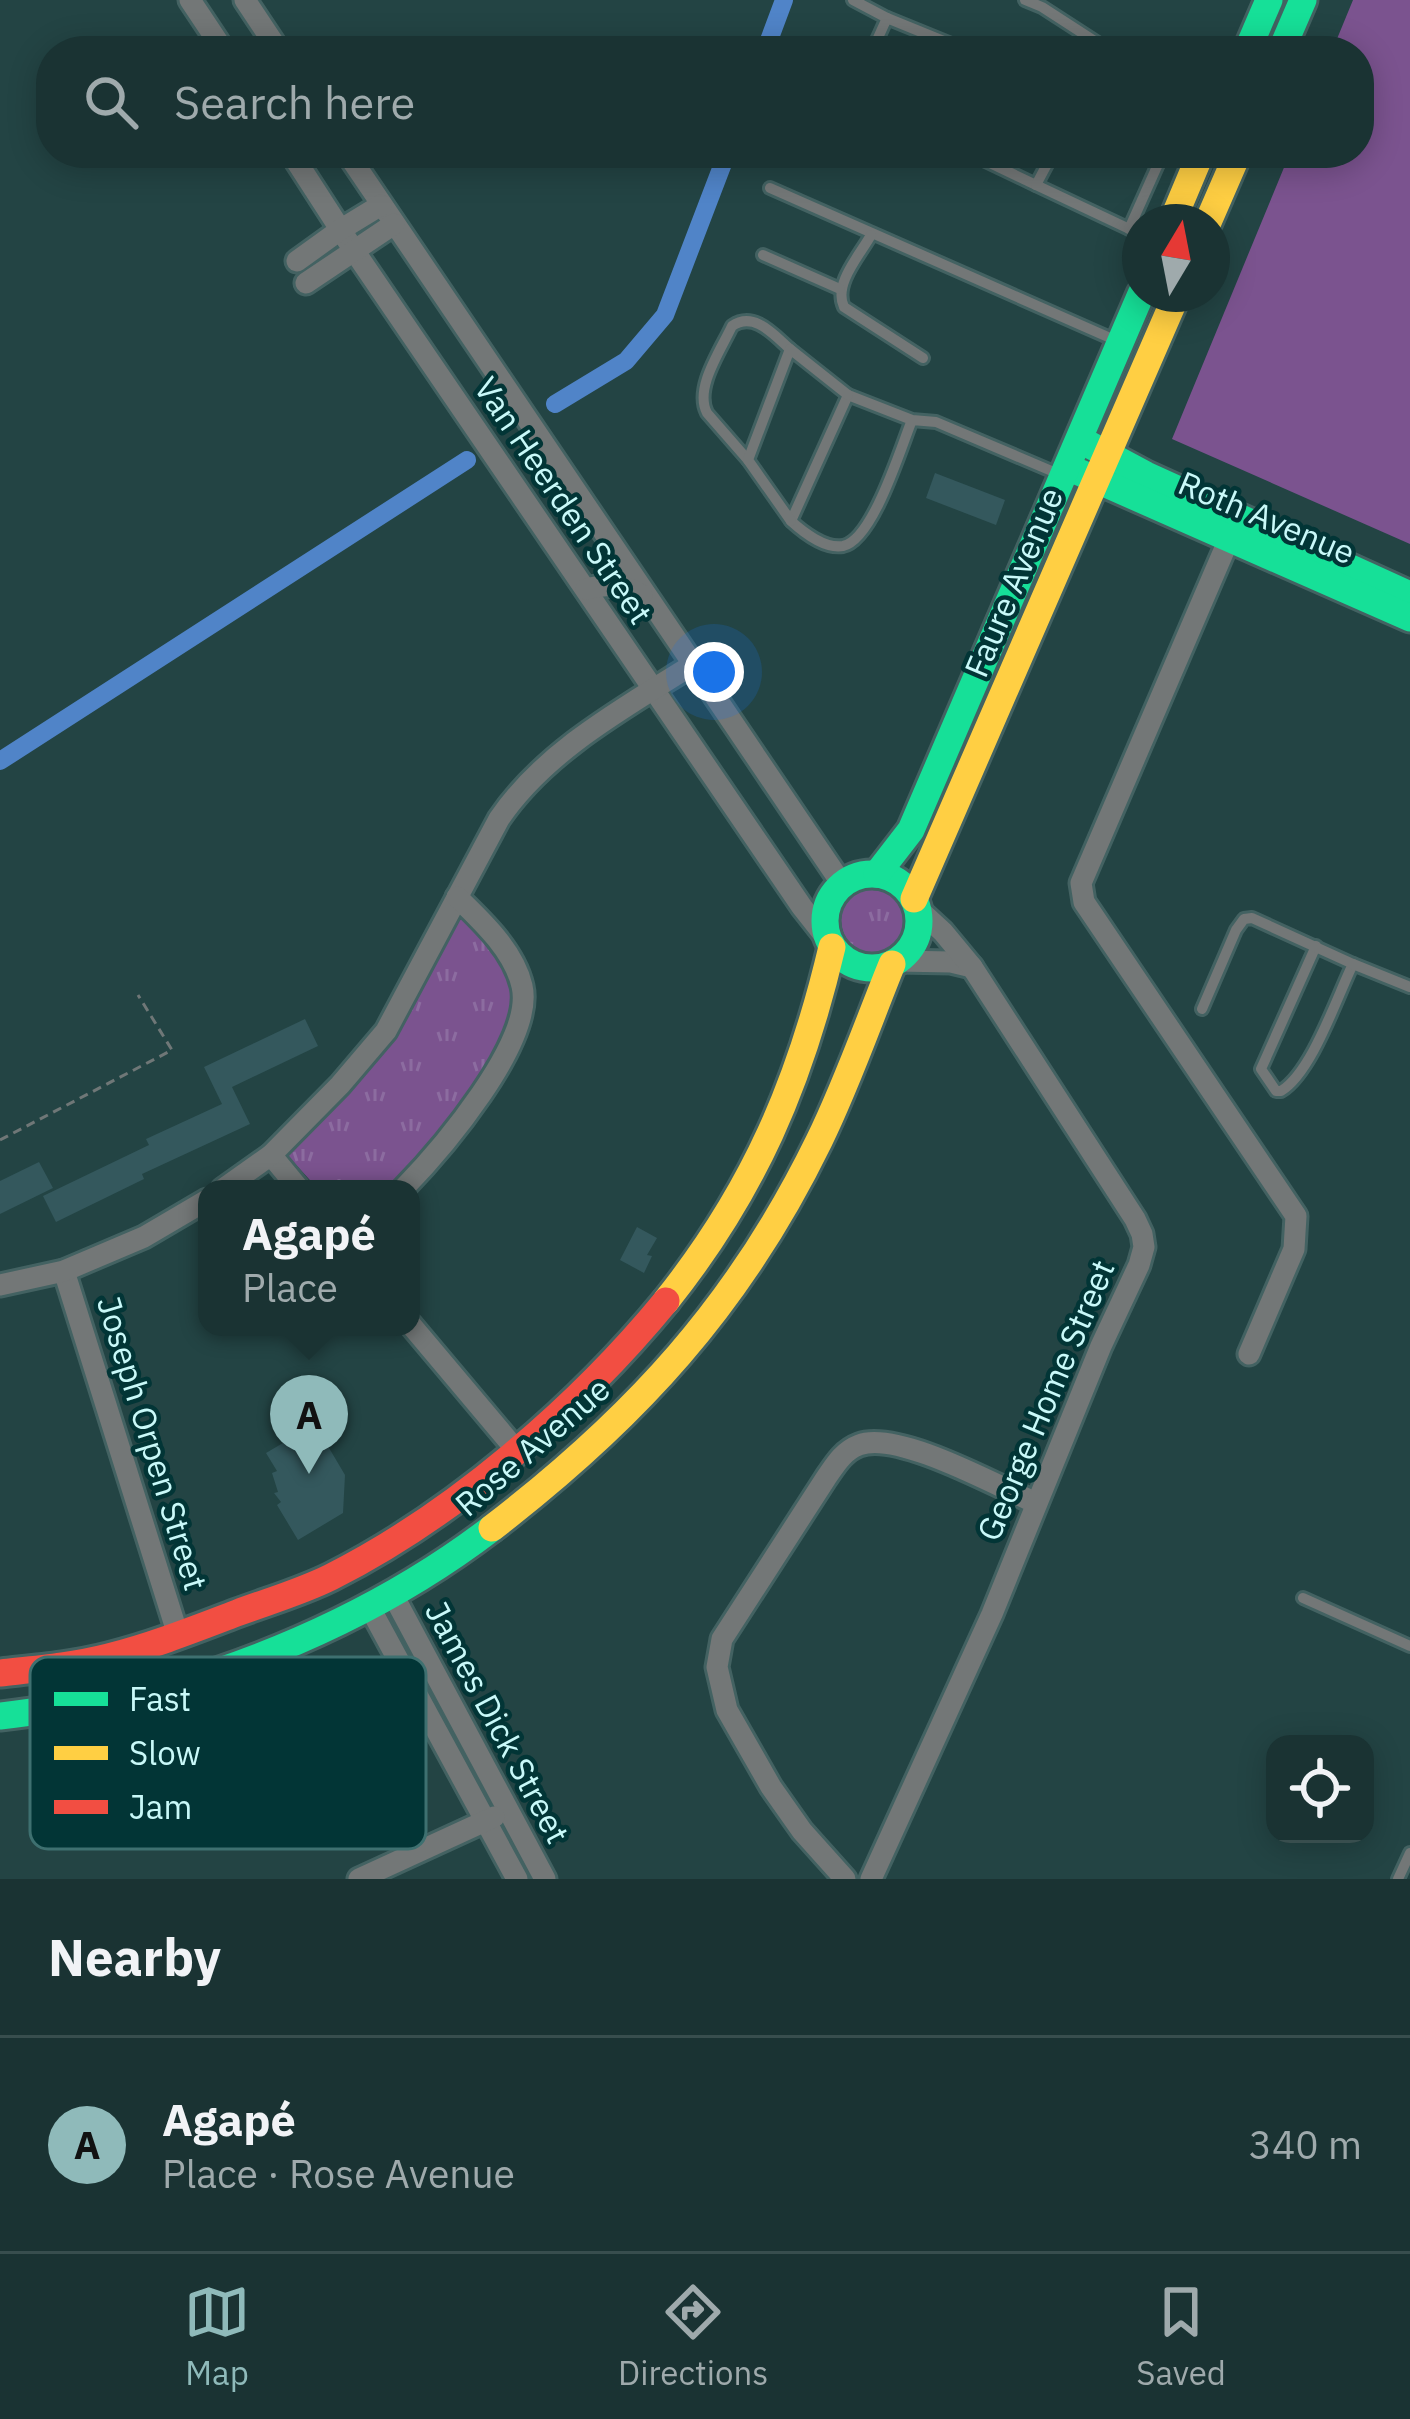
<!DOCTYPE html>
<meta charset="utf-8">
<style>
:root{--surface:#1a3333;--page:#273f3f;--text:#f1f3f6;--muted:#9faaac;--line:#384e4e;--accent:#8fbaba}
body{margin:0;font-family:"IBM Plex Sans",sans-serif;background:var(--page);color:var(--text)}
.controls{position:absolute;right:36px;bottom:36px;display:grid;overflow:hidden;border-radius:24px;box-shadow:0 6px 30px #0003}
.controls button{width:108px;height:108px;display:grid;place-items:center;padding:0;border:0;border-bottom:3px solid var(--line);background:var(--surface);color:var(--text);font:60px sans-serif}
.compass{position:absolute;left:1122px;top:204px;width:108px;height:108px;border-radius:50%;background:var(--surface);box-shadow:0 6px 30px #0003;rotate:10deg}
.you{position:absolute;left:714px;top:672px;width:42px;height:42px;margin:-30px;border:9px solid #fff;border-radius:50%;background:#1a73e8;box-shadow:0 0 0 18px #1a73e833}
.badge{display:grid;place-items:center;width:78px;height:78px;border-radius:50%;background:var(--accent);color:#111;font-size:39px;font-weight:700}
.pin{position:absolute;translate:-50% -99px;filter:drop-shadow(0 3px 6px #0008)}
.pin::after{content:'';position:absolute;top:63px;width:42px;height:36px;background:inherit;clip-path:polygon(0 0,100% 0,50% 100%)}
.popup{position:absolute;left:198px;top:1180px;width:222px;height:156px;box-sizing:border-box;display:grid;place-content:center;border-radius:24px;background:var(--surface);filter:drop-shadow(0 3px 9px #0005);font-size:39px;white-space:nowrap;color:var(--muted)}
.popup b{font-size:45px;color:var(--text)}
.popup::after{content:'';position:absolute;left:50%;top:100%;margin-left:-24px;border:24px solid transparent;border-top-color:var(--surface)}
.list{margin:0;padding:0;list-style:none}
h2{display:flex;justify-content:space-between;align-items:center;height:156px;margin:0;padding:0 48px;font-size:51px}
h2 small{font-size:39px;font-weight:400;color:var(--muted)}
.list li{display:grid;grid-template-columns:78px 1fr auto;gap:36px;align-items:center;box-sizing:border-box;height:216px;padding:0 48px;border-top:3px solid var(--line)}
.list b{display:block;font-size:45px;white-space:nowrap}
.list p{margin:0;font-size:39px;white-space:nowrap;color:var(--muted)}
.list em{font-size:39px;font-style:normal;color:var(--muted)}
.icon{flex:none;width:66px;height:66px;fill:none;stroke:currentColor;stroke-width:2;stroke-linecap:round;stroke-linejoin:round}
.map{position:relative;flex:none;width:1410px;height:1879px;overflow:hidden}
.search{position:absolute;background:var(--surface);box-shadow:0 6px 30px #0003;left:36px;right:36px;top:36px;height:132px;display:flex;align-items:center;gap:30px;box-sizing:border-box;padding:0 42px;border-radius:48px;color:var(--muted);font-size:45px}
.sheet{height:372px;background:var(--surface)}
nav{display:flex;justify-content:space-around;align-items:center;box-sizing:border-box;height:168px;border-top:3px solid var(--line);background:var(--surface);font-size:33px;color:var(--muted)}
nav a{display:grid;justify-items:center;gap:6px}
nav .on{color:var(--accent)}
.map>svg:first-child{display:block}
.grass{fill:url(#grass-tufts)}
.garden{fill:#7b538f}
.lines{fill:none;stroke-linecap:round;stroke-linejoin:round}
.canal{stroke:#5084c8;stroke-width:18}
.building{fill:#34585d}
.lane-casing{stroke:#436262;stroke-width:16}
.street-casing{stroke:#436262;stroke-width:27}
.fast-casing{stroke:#436262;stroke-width:33}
.slow-casing{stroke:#436262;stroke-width:33}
.jam-casing{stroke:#436262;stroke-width:33}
.path{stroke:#6f7777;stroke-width:3;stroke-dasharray:9 6;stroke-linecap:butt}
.lane{stroke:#737777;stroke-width:10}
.street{stroke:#737777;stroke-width:21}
.fast{stroke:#16e098;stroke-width:27}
.slow{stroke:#ffcf43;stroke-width:27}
.jam{stroke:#f24e42;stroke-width:27}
.labels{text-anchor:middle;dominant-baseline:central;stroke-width:9;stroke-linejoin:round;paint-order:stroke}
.street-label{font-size:33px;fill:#c9f9f9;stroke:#023536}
.key{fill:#023536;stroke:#3e7070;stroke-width:3}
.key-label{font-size:33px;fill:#c9f9f9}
</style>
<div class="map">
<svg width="1410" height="1879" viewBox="0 0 1410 1879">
<defs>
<pattern id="grass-tufts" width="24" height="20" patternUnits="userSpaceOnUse" patternTransform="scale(3)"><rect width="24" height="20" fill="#7b538f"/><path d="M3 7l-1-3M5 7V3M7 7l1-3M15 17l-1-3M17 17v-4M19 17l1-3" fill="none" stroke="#8c6ca0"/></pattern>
</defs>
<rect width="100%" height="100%" fill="#234444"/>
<g class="grass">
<circle cx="878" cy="920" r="37"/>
<polygon points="466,918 480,926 521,990 493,1063 430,1149 390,1189 318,1189 288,1156 344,1098 387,1044 455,921"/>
</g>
<polygon class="garden" points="1353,0 1410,0 1410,544 1172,439 1290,153 1359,153 1359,51 1332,51"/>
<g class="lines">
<g class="canal">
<polyline points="765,51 784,0"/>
<polyline points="555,404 626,361 665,315 727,153"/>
<polyline points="0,761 467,460"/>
</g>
</g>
<g class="building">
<polygon points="935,473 1005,500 996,525 926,498"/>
<polygon points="305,1019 318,1046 232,1087 250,1124 142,1174 144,1179 56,1222 43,1196 149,1145 146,1139 222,1104 204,1067"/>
<polygon points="39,1162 53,1188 0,1214 0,1181"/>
<polygon points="637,1227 657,1238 647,1255 652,1256 644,1273 620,1260"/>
<polygon points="306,1409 345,1475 343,1513 298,1540 277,1505 281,1502 274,1493 278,1492 272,1473 277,1471 266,1453 283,1443 274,1427"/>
</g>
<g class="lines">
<g class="lane-casing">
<g id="lane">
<polyline points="853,0 887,18"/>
<polyline points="1025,0 1042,7 1110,51"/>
<polyline points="872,51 887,18 968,51"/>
<polyline points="969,153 1036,185"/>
<polyline points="1053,153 1036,185 1140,234"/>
<polyline points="770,188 1117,341"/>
<polyline points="1129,229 1163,153"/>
<path d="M871,235C860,255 833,284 844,307L923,358"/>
<polyline points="763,255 840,289"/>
<path d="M912,420C901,447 873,540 843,546C825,549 803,532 791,521L848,395L912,420L936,422L1061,475"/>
<path d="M748,460L707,413C694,388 721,350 732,326C754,311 773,334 790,349"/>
<polyline points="791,521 748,460 790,349 848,395"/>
<path d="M1316,946L1261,1069L1276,1091H1281C1312,1072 1336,999 1353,964"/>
<polyline points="1202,1009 1236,930 1244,919 1252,918 1353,964 1410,987"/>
<polyline points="1303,1598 1410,1646"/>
<polyline points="1398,1879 1410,1853"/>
</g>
</g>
<g class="street-casing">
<g id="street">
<polyline points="190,0 224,51"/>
<polyline points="245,0 279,51"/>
<polyline points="291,153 353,249 802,907 828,940"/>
<polyline points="347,153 842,884"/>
<polyline points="297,261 340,230 381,205"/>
<polyline points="306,283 394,224"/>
<polyline points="1229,539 1081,883 1084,902 1296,1216 1294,1249 1249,1354"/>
<path d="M586,589C608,584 623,583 642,595"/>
<polyline points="898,961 951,962 972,967"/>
<polyline points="271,1155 299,1189"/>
<path d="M223,1189L271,1155L340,1085L386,1031L499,819C545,751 624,708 692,665"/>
<path d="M403,1189C440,1151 535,1041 522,986C514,951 482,921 457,897"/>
<polyline points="64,1271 178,1635"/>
<polyline points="0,1285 64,1271 144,1237 207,1200"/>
<polyline points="411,1325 517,1451"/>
<polyline points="393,1595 545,1879"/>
<polyline points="370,1608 517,1879"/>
<polyline points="359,1879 494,1817"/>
<path d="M845,1879L802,1831L771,1787L727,1710L717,1667L722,1639L826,1478C835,1465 843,1451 859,1445C897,1430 997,1486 1036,1503"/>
<polyline points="871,1879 992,1614 1101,1346 1139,1265 1144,1247 1142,1234 1135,1219 972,967 943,932 918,909"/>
</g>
</g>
<g class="fast-casing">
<g id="fast">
<polyline points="1247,51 1269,0"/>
<polyline points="1281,51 1303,0"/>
<polyline points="1090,445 1146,475 1410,595"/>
<polyline points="1081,473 1410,618"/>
<circle cx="872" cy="921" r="47"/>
<polyline points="877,874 911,830 1141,294"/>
<path d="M0,1716C58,1709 116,1702 172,1686C286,1653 398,1600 492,1528"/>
</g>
</g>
<g class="slow-casing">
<g id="slow">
<polyline points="1172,222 1201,153"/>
<polyline points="1208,222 1238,153"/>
<polyline points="914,899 1177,294"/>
<path d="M666,1301C754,1191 800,1083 832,947"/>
<path d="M492,1528C635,1418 739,1305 819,1141C847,1084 868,1023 892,964"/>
</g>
</g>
<g class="jam-casing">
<path id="jam" d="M0,1673C36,1669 73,1666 108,1657C152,1646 195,1629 237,1613C269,1601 301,1592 331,1577C454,1515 579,1407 666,1301"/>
</g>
<polyline class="path" points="0,1140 172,1050 138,995"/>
<use href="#lane" class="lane"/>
<use href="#street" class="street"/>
<use href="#fast" class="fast"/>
<use href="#slow" class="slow"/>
<use href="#jam" class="jam"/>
</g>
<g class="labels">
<g class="street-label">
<text transform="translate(564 500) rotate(56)">Van Heerden Street</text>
<text transform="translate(1267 517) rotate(23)">Roth Avenue</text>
<text transform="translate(1013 582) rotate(-67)">Faure Avenue</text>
<text transform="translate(1045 1400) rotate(-67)">George Home Street</text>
<text transform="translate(153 1443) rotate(73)">Joseph Orpen Street</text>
<text transform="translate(532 1446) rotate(-41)">Rose Avenue</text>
<text transform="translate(498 1722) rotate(62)">James Dick Street</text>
</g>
</g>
<rect x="30" y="1657" width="396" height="192" rx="18" class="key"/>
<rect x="54" y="1692" width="54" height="14" fill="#16e098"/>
<rect x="54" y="1746" width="54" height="14" fill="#ffcf43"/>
<rect x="54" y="1800" width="54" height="14" fill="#f24e42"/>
<g class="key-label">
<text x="129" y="1711">Fast</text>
<text x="129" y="1765">Slow</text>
<text x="129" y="1819">Jam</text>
</g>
</svg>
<div class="controls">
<button><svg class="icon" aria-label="locate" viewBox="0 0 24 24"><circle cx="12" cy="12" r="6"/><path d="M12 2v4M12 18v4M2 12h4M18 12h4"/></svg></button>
</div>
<svg class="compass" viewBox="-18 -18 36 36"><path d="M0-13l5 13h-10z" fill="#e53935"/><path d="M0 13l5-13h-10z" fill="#9faaac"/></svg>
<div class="you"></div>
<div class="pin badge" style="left:309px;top:1474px">A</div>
<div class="popup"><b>Agapé</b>Place</div>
<div class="search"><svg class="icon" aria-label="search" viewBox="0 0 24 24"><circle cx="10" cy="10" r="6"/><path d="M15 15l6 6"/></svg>Search here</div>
</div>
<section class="sheet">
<h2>Nearby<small></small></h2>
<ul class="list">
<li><span class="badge">A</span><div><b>Agapé</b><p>Place · Rose Avenue</p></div><em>340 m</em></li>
</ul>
</section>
<nav>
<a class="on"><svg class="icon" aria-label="map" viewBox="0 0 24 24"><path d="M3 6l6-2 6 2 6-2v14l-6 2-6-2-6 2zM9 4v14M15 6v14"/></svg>Map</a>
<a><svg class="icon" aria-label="directions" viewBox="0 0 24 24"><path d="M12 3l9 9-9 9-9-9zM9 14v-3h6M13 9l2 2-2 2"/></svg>Directions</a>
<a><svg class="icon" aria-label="saved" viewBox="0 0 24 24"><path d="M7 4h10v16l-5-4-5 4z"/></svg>Saved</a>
</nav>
